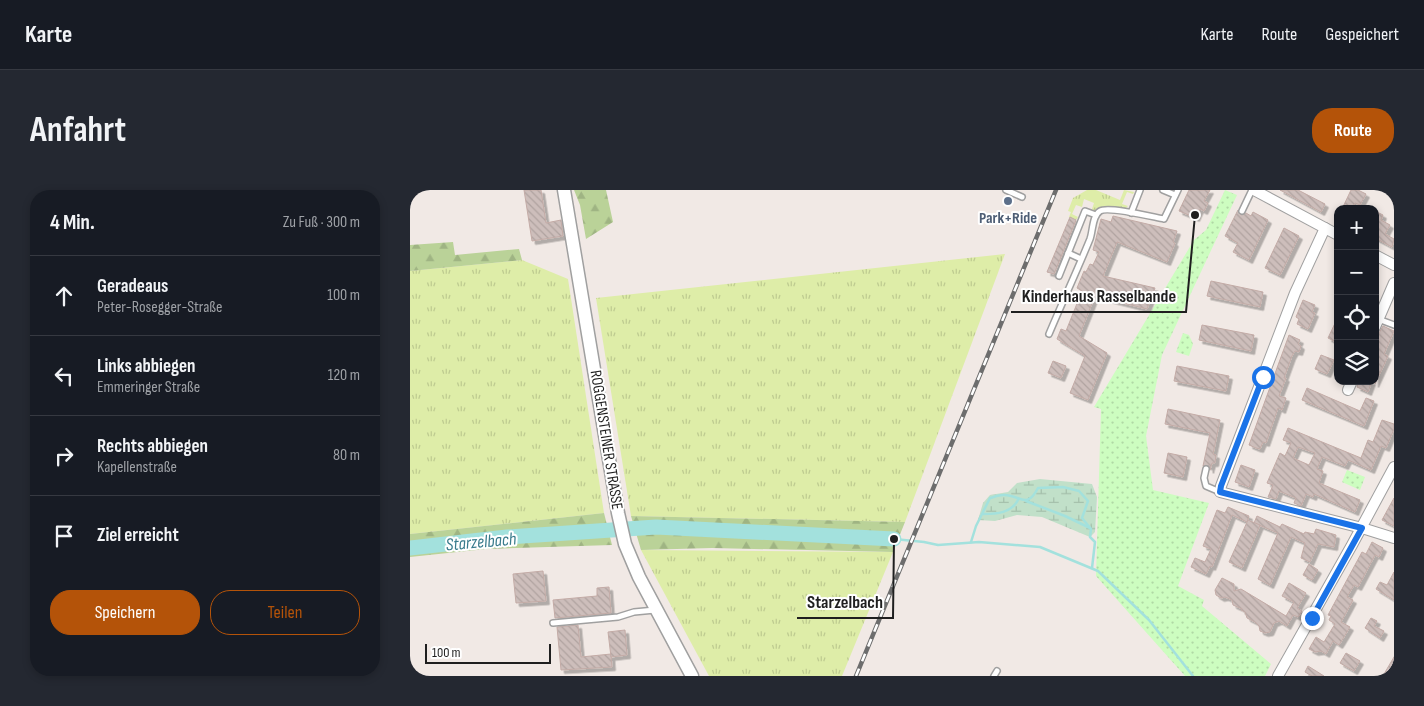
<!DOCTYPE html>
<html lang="de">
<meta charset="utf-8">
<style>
:root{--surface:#171b24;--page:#242831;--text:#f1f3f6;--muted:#9ea1a6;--line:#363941;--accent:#b45309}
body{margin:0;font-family:"Sofia Sans Condensed",sans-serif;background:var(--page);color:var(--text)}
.controls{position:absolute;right:15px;top:15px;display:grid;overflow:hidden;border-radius:10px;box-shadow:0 2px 8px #0003}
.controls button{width:45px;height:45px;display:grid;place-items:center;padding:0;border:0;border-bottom:1px solid var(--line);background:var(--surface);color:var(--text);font:25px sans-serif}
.scale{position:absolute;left:15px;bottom:12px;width:126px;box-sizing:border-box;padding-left:5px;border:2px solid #1f1f1f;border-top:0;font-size:14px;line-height:18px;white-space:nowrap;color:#1f1f1f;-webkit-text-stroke:4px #fff;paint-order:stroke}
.stop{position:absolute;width:15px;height:15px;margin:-11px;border:4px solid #1a73e8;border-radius:50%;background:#fff}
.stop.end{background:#1a73e8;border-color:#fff;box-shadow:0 1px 5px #0008}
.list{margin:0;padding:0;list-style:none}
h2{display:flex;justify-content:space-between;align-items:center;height:65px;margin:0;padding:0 20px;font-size:21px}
h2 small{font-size:16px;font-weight:400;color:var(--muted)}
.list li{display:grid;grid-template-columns:32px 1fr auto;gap:15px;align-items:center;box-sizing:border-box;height:80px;padding:0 20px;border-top:1px solid var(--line)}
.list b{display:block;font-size:19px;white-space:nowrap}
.list p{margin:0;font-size:16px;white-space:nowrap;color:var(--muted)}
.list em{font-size:16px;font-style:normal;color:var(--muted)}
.actions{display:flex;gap:10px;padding:15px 20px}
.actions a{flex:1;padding:11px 0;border:1px solid var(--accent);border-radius:20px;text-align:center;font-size:18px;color:var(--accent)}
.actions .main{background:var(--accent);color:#fff}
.icon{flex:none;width:28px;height:28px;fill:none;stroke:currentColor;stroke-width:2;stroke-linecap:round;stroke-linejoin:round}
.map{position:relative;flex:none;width:984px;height:486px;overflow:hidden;border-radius:20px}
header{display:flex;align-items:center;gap:30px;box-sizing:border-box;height:70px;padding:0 25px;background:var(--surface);border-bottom:1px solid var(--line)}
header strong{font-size:24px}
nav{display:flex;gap:28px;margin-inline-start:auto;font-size:18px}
.intro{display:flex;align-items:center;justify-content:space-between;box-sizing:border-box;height:120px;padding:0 30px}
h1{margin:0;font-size:35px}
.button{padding:12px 22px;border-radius:20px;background:var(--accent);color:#fff;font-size:18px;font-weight:700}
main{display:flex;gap:30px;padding:0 30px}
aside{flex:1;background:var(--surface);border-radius:20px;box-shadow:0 2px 8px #0003}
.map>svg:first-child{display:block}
.grass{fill:url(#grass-tufts)}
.forest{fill:url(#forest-firs)}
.wetland{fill:url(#wetland-marsh)}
.park{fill:url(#park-dots)}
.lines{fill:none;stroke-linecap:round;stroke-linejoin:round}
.stream{stroke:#a3e1dd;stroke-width:2.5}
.river{stroke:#a3e1dd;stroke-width:15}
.building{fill:url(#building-back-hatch);stroke:#c3aba6;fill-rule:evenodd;filter:url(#shadow)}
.service-casing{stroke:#a0a0a0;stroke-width:8}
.minor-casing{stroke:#a0a0a0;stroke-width:12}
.tertiary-casing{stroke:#a0a0a0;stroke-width:15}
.service{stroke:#fff;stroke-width:5}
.minor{stroke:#fff;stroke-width:10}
.tertiary{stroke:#fff;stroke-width:12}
.rail-casing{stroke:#6d6d6d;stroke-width:4.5}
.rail{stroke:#fff;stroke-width:2.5;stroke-dasharray:8;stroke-linecap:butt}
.route{stroke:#1a73e8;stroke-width:6}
.service-dot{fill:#5c6f8a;stroke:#fff;stroke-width:2}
.labels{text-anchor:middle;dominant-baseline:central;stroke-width:4;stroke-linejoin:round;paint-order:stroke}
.service-label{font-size:16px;font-weight:bold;fill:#4e5e75;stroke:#fff}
.street-label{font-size:16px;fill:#1f1f1f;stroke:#fff}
.water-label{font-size:18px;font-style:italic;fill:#397b8c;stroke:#fff}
.leader{fill:none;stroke:#1f1f1f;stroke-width:2}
.callout-dot{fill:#1f1f1f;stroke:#fff;stroke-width:2}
.callout-label{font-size:18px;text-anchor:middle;font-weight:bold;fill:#1f1f1f;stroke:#fff;stroke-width:4;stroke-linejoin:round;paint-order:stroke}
</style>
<header>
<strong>Karte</strong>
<nav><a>Karte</a><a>Route</a><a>Gespeichert</a></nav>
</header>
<div class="intro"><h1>Anfahrt</h1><a class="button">Route</a></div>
<main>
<aside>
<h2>4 Min.<small>Zu Fuß · 300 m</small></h2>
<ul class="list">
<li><svg class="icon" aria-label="ahead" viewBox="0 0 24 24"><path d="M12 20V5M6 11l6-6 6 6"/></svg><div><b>Geradeaus</b><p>Peter-Rosegger-Straße</p></div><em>100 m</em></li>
<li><svg class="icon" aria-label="left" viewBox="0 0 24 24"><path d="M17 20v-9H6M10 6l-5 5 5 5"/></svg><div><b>Links abbiegen</b><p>Emmeringer Straße</p></div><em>120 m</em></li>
<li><svg class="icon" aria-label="right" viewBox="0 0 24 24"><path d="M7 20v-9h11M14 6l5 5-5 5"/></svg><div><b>Rechts abbiegen</b><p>Kapellenstraße</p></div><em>80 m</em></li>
<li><svg class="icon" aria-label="arrive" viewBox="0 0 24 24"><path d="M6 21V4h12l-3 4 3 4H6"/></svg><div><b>Ziel erreicht</b></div></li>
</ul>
<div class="actions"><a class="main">Speichern</a><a>Teilen</a></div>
</aside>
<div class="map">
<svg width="984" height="486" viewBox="0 0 984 486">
<defs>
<pattern id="grass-tufts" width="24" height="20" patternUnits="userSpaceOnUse" patternTransform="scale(1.25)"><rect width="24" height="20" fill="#deeda8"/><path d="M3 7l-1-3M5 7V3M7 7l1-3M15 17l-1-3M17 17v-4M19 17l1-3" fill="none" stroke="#becb90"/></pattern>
<pattern id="forest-firs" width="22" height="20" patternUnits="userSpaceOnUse" patternTransform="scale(1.25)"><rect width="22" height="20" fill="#bad298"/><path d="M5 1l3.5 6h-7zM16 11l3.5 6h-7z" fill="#9fb483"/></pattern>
<pattern id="wetland-marsh" width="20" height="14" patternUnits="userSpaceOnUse" patternTransform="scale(1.25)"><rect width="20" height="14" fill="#c1e0c9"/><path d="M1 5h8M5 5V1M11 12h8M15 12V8" fill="none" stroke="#a5c0ac"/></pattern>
<pattern id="park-dots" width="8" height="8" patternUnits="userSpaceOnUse" patternTransform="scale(1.25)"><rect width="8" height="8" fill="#cdfdc0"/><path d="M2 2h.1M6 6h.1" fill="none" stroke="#b0d8a5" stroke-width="1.8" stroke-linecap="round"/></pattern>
<pattern id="building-back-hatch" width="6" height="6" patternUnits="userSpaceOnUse" patternTransform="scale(1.25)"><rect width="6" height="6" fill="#cdbebb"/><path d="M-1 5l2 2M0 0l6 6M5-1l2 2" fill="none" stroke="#b0a3a0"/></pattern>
<filter id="shadow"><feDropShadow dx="3.5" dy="3.5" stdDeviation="0" flood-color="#0004"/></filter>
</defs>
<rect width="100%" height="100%" fill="#f1e9e5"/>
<g class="grass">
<polygon points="677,0 686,0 710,10 714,0 724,2 723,4 717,2 712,14 718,16 715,19 697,17 684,21 682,19 684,13 674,9 672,17 666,15 662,24 668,27 666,30 659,27 661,22 658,21 663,8"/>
<polygon points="595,64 495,332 221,326 186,108"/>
<polygon points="112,70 158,89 194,323 0,344 0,81"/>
<polygon points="231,360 483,362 432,486 299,486"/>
</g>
<g class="forest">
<polygon points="164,0 196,0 203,32 176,49 170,15"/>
<polygon points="43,52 45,65 109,59 112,70 0,81 0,55"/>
<polygon points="194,323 202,355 76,359 0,367 0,344"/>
<polygon points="221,326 495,332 483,362 302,358 231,360"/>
</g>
<polygon class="wetland" points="630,289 682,294 687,307 685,342 680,347 632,327 607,325 585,331 568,330 573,313 580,305 598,302 607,293"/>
<g class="park">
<polygon points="815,0 827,5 752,165 736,246 743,300 799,313 768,396 794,410 792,416 861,474 855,486 775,486 686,386 691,219 684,217 784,50 796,40"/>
<polygon points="773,143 779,145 783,154 779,166 766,162"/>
<polygon points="937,280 955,287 950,300 932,292"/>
</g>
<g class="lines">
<g class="stream">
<polyline points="616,311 655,326 680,338"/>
<path d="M573,324C587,324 601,323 608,310"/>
<polyline points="484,349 514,352 528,355 569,352 630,357 688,381 739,430 783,486"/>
<path d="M561,352L566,336L580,308C584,307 589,305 593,305C610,304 616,321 628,298L653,297L669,301L678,311L672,328L681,339L680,347L685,352L682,378"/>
</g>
<polyline class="river" points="0,358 97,347 246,337 484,349"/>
</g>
<g class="building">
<polygon points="114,0 131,0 136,33 151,30 153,46 122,51"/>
<polygon points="779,0 800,0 794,11 798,13 794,21 790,19 786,28 769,21"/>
<polygon points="870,0 888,0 915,14 911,22"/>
<polygon points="941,0 948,0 956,4 950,15 945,13 942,19 932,19"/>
<polygon points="828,20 831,25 836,23 841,26 843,22 858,30 839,70 823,62 828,53 815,46"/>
<polygon points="965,21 973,25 971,30 980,35 975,44 984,49 982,57 965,48"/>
<polygon points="703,26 767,41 763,52 765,53 757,72 707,52 693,86 745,98 737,119 685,106 669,146 697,163 678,210 660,203 675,166 647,149 651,139 656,141 672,101 667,98 674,81 676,82 680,74 683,75 689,62 683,60 691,29 701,32"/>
<polygon points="660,27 666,30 644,84 637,82"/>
<polygon points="874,38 889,46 870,85 855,78"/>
<polygon points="801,91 853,102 850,117 797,106"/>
<polygon points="893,110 905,115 902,122 905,123 898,139 887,134 889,129 886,127"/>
<polygon points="928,127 928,153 918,148"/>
<polygon points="792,135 844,145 841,161 789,150"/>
<polygon points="973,136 984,141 974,164 978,166 965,194 965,150"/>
<polygon points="879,145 890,150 888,154 891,156 889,162 885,161 882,166 874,188 876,188 869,206 876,208 872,220 868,218 856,253 853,252 850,259 846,258 839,255"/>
<polygon points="911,165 924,170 917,184 905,179"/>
<polygon points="643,171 656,176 651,188 638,183"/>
<polygon points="767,176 819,186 816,201 764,191"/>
<polygon points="949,191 962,191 958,202 947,197"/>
<polygon points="897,198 950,221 956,208 964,211 954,236 892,210"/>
<polygon points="758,219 810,230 803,264 806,265 805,273 802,273 800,280 799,276 793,276 800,243 755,234"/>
<path d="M972,230L984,234V239L976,258L971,256L961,280L938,270L935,276L912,267L907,279L913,281L909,293L950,310L945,322L904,304L903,307L896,304L891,316L884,313L886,308L869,301L866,309L858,307L863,295L857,293L870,263L875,266L881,253L873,250L878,238L951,268L958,250L963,252ZM888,257L905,263L899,275L883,268Z"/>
<polygon points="758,263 777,267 773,287 754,283"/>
<polygon points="831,275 845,280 839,297 825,292"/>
<polygon points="984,308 984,336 972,330"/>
<polygon points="818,317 839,326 837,332 822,325 802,377 800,376 796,384 781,377 785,368 795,372 801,359 793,356 807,320 815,323"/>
<polygon points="847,326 870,337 872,334 894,344 895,342 904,344 906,339 926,345 924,357 908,354 900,372 891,368 895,353 881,347 860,395 848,389 868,343 844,333"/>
<polygon points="838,330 850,335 832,378 819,372"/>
<polygon points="962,352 973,358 969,367 965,365 948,397 944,395 937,407 943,410 931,432 940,437 931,452 929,455 923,451 916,464 911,461 905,462 899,459 906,447 914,452 925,434 919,430 921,426 918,425 952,362 956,364"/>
<polygon points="899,374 908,380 902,390 893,385"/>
<polygon points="133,381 136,411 106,413 103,384"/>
<polygon points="984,382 984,410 966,399 970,392 977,395"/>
<polygon points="812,388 824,394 824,401 831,399 876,426 884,412 872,406 879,393 896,403 887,418 892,421 888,427 883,425 877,436 869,431 864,433 860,442 855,443 850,441 849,436 845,432 837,428 835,422 831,420 832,419 823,415 822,410 815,407 811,408 806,405 805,400"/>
<polygon points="199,397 201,423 145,428 143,410 187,406 187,398"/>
<polygon points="961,428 967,431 964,436 974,441 970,448 955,438"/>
<polygon points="168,435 171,467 201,464 202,477 151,480 147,437"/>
<polygon points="215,440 217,465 201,467 198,442"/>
<polygon points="936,463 950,471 944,481 930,473"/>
<polygon points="984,467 984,486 978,486 974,484"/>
<polygon points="898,476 914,486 902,486 895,482"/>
</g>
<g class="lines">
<g class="service-casing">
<g id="service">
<polyline points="596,0 612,7"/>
<polyline points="753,0 765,5"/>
<polyline points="832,21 842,0"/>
<polyline points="721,23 730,0"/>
<polyline points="658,63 671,69"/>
<polyline points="649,86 675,21 686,25"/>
<polyline points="968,129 984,135"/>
<path d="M639,144C652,113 667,81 680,49C683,41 682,26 690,21C698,16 743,27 754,29L768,0"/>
<polyline points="796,279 794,288 796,296 810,302"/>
<polyline points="143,433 208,427 224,422 245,420"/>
<polyline points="584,486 587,481"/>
</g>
</g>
<g class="minor-casing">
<g id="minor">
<polyline points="844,0 928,45"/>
<polyline points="915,38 885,103 811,296 810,302 952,338 984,348"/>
<polyline points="965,65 984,75"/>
<polyline points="965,137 984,93"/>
<polyline points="938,200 942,191"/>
<polyline points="868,486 942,355 984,277"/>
</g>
</g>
<g class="tertiary-casing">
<polyline id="tertiary" points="154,0 208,323 215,354 229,387 282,486"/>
</g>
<use href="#service" class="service"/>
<use href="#minor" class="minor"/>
<use href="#tertiary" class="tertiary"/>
<g class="rail-casing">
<polyline id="rail" points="446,486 646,0"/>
</g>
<use href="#rail" class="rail"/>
</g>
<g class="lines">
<polyline class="route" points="853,187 811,296 810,302 952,338 902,428"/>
</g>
<circle class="service-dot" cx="598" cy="11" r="5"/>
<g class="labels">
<g class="service-label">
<text x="598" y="28">Park+Ride</text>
</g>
<g class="street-label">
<text transform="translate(196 250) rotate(81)">ROGGENSTEINER STRASSE</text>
</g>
<g class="water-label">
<text transform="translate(71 352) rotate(-5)">Starzelbach</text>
</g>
</g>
<path class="leader" d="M785 25L776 122H601M484 349L483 428H387"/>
<g class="callout-dot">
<circle cx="785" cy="25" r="5"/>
<circle cx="484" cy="349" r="5"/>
</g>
<g class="callout-label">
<text x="689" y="112">Kinderhaus Rasselbande</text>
<text x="435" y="418">Starzelbach</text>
</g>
</svg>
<div class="controls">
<button>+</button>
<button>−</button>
<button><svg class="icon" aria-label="locate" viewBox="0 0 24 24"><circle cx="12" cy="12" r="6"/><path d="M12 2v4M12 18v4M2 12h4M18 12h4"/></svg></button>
<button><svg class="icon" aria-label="layers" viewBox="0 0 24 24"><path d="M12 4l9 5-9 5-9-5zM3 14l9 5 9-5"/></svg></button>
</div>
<div class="scale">100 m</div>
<div class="stop" style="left:853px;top:187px"></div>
<div class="stop end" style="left:902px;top:428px"></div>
</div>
</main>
